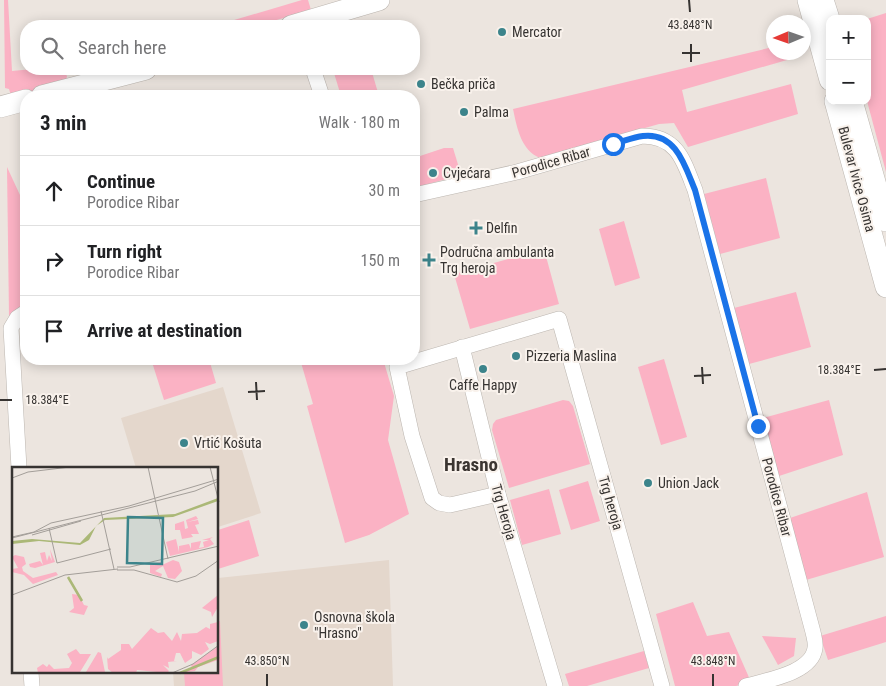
<!DOCTYPE html>
<meta charset="utf-8">
<style>
:root{--surface:#fff;--page:#f2f2f2;--text:#202124;--muted:#757577;--line:#e0e0e0}
body{margin:0;font-family:"Roboto Condensed",sans-serif;background:var(--page);color:var(--text)}
.controls{position:absolute;right:15px;top:15px;display:grid;overflow:hidden;border-radius:10px;box-shadow:0 2px 12px #0003}
.controls button{width:45px;height:45px;display:grid;place-items:center;padding:0;border:0;border-bottom:1px solid var(--line);background:var(--surface);color:var(--text);font:25px sans-serif}
.compass{position:absolute;left:766px;top:15px;width:45px;height:45px;border-radius:50%;background:var(--surface);box-shadow:0 2px 12px #0003;rotate:268deg}
.stop{position:absolute;width:15px;height:15px;margin:-11px;border:4px solid #1a73e8;border-radius:50%;background:#fff}
.stop.end{background:#1a73e8;border-color:#fff;box-shadow:0 1px 5px #0008}
.list{margin:0;padding:0;list-style:none}
h2{display:flex;justify-content:space-between;align-items:center;height:65px;margin:0;padding:0 20px;font-size:21px}
h2 small{font-size:16px;font-weight:400;color:var(--muted)}
.list li{display:grid;grid-template-columns:32px 1fr auto;gap:15px;align-items:center;box-sizing:border-box;height:70px;padding:0 20px;border-top:1px solid var(--line)}
.list b{display:block;font-size:19px;white-space:nowrap}
.list p{margin:0;font-size:16px;white-space:nowrap;color:var(--muted)}
.list em{font-size:16px;font-style:normal;color:var(--muted)}
.icon{flex:none;width:28px;height:28px;fill:none;stroke:currentColor;stroke-width:2;stroke-linecap:round;stroke-linejoin:round}
.map{position:relative;flex:none;width:886px;height:686px;overflow:hidden}
.search{position:absolute;background:var(--surface);box-shadow:0 2px 12px #0003;left:20px;top:20px;width:400px;height:55px;display:flex;align-items:center;gap:12px;box-sizing:border-box;padding:0 18px;border-radius:20px;color:var(--muted);font-size:19px}
.panel{position:absolute;background:var(--surface);box-shadow:0 2px 12px #0003;left:20px;top:90px;width:400px;height:275px;border-radius:20px}
.map>svg:first-child{display:block}
.built{fill:#e4d7cc}
.green{fill:#fbb2c4}
.lines{fill:none;stroke-linecap:round;stroke-linejoin:round}
.street-casing{stroke:#bcb6b0;stroke-width:16}
.secondary-casing{stroke:#bcb6b0;stroke-width:22}
.street{stroke:#fff;stroke-width:15}
.secondary{stroke:#fff;stroke-width:21}
.route{stroke:#1a73e8;stroke-width:6}
.ticks{fill:none;stroke:#363331;stroke-width:2}
.poi-dot{fill:#3c848b;stroke:#f9f2ec;stroke-width:2}
.labels{text-anchor:middle;dominant-baseline:central;stroke-width:4;stroke-linejoin:round;paint-order:stroke}
.poi-label{font-size:14px;fill:#363331;stroke:#f9f2ec;text-anchor:start}
.street-label{font-size:14px;fill:#363331;stroke:#f9f2ec}
.district-label{font-size:19px;font-weight:bold;fill:#3b3531;stroke:#f9f2ec}
.inset-river{fill:none;stroke:#abb877;stroke-width:2.5}
.inset-road{fill:none;stroke:#a39e99;stroke-width:1}
.view{fill:#3c848b;fill-opacity:0.15;stroke:#3c848b;stroke-width:2.5}
.inset-edge{fill:none;stroke:#363331;stroke-width:2.5}
.ticks-label{font-size:12px;text-anchor:middle;fill:#363331;stroke:#f9f2ec;stroke-width:4;stroke-linejoin:round;paint-order:stroke}
</style>
<div class="map">
<svg width="886" height="686" viewBox="0 0 886 686">
<rect width="100%" height="100%" fill="#ece5df"/>
<g class="built">
<polygon points="223,387 261,513 218,527 218,468 136,468 121,418"/>
<polygon points="389,560 393,686 174,686 173,672 218,672 218,578"/>
</g>
<g class="green">
<polygon points="4,0 8,0 12,71 33,69 65,69 67,77 64,83 12,99 9,89 5,88"/>
<polygon points="302,0 308,0 311,10 256,26 214,26"/>
<polygon points="886,13 886,172 867,101 867,19"/>
<path d="M773,47L774,52L785,53L787,60L682,90L687,112L791,84L798,114L688,147L674,123L659,124L540,158C521,150 517,128 513,109Z"/>
<polygon points="351,69 371,69 379,96 341,96 334,73"/>
<polygon points="444,148 453,148 460,171 457,176 414,188 414,158"/>
<polygon points="7,167 26,208 26,305 9,317"/>
<polygon points="766,178 780,238 720,254 704,194"/>
<polygon points="624,221 640,278 615,286 599,229"/>
<polygon points="544,249 559,304 470,329 454,274"/>
<polygon points="796,292 811,347 749,364 734,308"/>
<polygon points="151,359 209,359 216,383 164,400"/>
<polygon points="300,359 383,359 394,396 388,440 409,514 369,535 345,543 307,406 313,404"/>
<polygon points="664,359 687,437 661,445 638,367"/>
<polygon points="563,400 569,401 573,406 590,464 509,488 492,430 493,424 496,420"/>
<polygon points="829,400 843,455 779,476 763,418"/>
<polygon points="588,481 600,521 571,530 559,490"/>
<polygon points="549,489 561,534 522,545 510,500"/>
<polygon points="867,492 884,557 806,580 790,518"/>
<polygon points="249,520 259,556 218,569 218,530"/>
<polygon points="693,602 707,636 729,632 751,682 736,686 675,686 656,614"/>
<polygon points="886,616 886,642 828,660 820,636"/>
<polygon points="218,621 220,621 223,686 185,686 184,672 218,672"/>
<polygon points="762,636 796,638 794,656 778,665"/>
<polygon points="644,651 649,668 587,686 569,686 565,674"/>
</g>
<g class="lines">
<g class="street-casing">
<g id="street">
<polyline points="313,69 322,96"/>
<path d="M414,195L517,172L642,136C678,136 684,162 695,190L813,632C814,637 816,643 815,648C812,673 767,680 746,686"/>
<polyline points="462,347 498,494 555,686"/>
<polyline points="19,468 11,328 17,318 26,312"/>
<polyline points="498,494 450,505 439,503 432,498 412,436 397,367 559,319 662,686"/>
<polyline points="31,672 32,686"/>
</g>
</g>
<g class="secondary-casing">
<g id="secondary">
<polyline points="808,0 830,80"/>
<polyline points="823,0 830,22"/>
<polyline points="291,26 379,0"/>
<polyline points="42,96 146,69"/>
<polyline points="835,101 886,287"/>
<polyline points="852,101 886,221"/>
<polyline points="0,107 26,100"/>
</g>
</g>
<use href="#street" class="street"/>
<use href="#secondary" class="secondary"/>
</g>
<g class="lines">
<path class="route" d="M613,144C622,142 633,137 643,136C676,132 685,166 695,190L758,426"/>
</g>
<path class="ticks" d="M689,0L690,12M691,44V62M682,53H700M702,367L703,384M874,370L886,369M694,376L711,375M256,382L257,400M248,392L265,391M0,400H12M267,674V686M713,674V686"/>
<g class="poi-dot">
<circle cx="502" cy="32" r="5"/>
<circle cx="421" cy="84" r="5"/>
<circle cx="464" cy="112" r="5"/>
<circle cx="433" cy="173" r="5"/>
<path d="M473.5 220.5h5v5h5v5h-5v5h-5v-5h-5v-5h5z"/>
<path d="M426.5 252.5h5v5h5v5h-5v5h-5v-5h-5v-5h5z"/>
<circle cx="516" cy="356" r="5"/>
<circle cx="483" cy="369" r="5"/>
<circle cx="184" cy="443" r="5"/>
<circle cx="648" cy="483" r="5"/>
<circle cx="304" cy="625" r="5"/>
</g>
<g class="labels">
<g class="poi-label">
<text x="512" y="32">Mercator</text>
<text x="431" y="84">Bečka priča</text>
<text x="474" y="112">Palma</text>
<text x="443" y="173">Cvjećara</text>
<text x="486" y="228">Delfin</text>
<text x="440" y="252">Područna ambulanta<tspan x="440" dy="16">Trg heroja</tspan></text>
<text x="526" y="356">Pizzeria Maslina</text>
<text x="483" y="385" text-anchor="middle">Caffe Happy</text>
<text x="194" y="443">Vrtić Košuta</text>
<text x="658" y="483">Union Jack</text>
<text x="314" y="617">Osnovna škola<tspan x="314" dy="16">"Hrasno"</tspan></text>
</g>
<g class="street-label">
<text transform="translate(551 162) rotate(-16)">Porodice Ribar</text>
<text transform="translate(857 179) rotate(75)">Bulevar Ivice Osima</text>
<text transform="translate(777 497) rotate(75)">Porodice Ribar</text>
<text transform="translate(611 503) rotate(74)">Trg heroja</text>
<text transform="translate(504 512) rotate(74)">Trg Heroja</text>
</g>
<g class="district-label">
<text x="471" y="464">Hrasno</text>
</g>
</g>
<g transform="translate(12 467)">
<rect width="206" height="206" fill="#ece5df"/>
<path d="M184,49L186,52L175,55L186,53L187,57L183,58L187,67H179L181,70L170,72L168,63H163V57L172,54L173,62L176,61L174,53ZM201,70L198,72L202,77L196,80L158,89L154,75L164,72L167,85V79L177,77L179,82V76L189,74L187,81L192,80L191,75L197,73H190ZM38,82L43,95L23,101L18,100L17,97L28,94L31,98L28,86L33,85L35,94L37,88L40,94ZM3,88L12,90L14,97L10,100L11,104L21,111L44,105L46,108L21,117L12,108L0,105V102L6,101L0,90ZM161,93L167,95L170,104L163,112L156,111L151,99L143,104L150,107L149,110L138,106V97L149,95L150,98ZM60,127L67,128L72,138L76,139L72,148L57,145L62,141ZM206,128V140L200,150L199,145L190,141ZM206,155V174L198,177L193,175L197,182L189,188L180,184V191L173,196L168,186H164L162,194H165L156,195L157,201L151,198L157,204L155,206L125,203L124,206H101L96,202L95,190L96,192L109,183V177H117L120,182L139,161L146,166L152,165L160,174L165,165L169,174L170,167L185,166L194,160L198,162V157ZM206,179V193L186,200L183,204L167,206L180,201L179,198ZM64,182L68,187H79L68,205H74L86,185L89,186L93,205L26,206L25,201L31,197L35,200L37,197L42,202L57,201L60,196L55,187Z" fill="#fbb2c4"/>
<path d="M206,31V34L161,50L93,53L84,59L77,73L68,78L27,74L0,77V74L20,72L68,76L92,51L163,47Z" fill="#abb877"/>
<path class="inset-river" d="M56,110L70,134M168,206L207,190"/>
<path class="inset-road" d="M136,0L156,92M198,0L207,35M0,11L16,5L58,0M89,44L102,102M37,61L45,96L99,82M20,68L69,54M0,70L22,65L39,56L117,39L207,12M0,71L183,24L207,14M105,100H118L207,79M105,103H122L165,115L184,109L207,93M0,128L53,108L106,102M160,206L181,197L207,178"/>
<path class="view" d="M116,50L151,51L150,97L115,96Z"/>
<rect width="206" height="206" class="inset-edge"/>
</g>
<g class="ticks-label">
<text x="690" y="29">43.848°N</text>
<text x="839" y="374">18.384°E</text>
<text x="47" y="404">18.384°E</text>
<text x="267" y="665">43.850°N</text>
<text x="713" y="665">43.848°N</text>
</g>
</svg>
<div class="controls">
<button>+</button>
<button>−</button>
</div>
<svg class="compass" viewBox="-18 -18 36 36"><path d="M0-13l5 13h-10z" fill="#e53935"/><path d="M0 13l5-13h-10z" fill="#757577"/></svg>
<div class="stop" style="left:613px;top:144px"></div>
<div class="stop end" style="left:758px;top:426px"></div>
<div class="search"><svg class="icon" aria-label="search" viewBox="0 0 24 24"><circle cx="10" cy="10" r="6"/><path d="M15 15l6 6"/></svg>Search here</div>
<section class="panel">
<h2>3 min<small>Walk · 180 m</small></h2>
<ul class="list">
<li><svg class="icon" aria-label="ahead" viewBox="0 0 24 24"><path d="M12 20V5M6 11l6-6 6 6"/></svg><div><b>Continue</b><p>Porodice Ribar</p></div><em>30 m</em></li>
<li><svg class="icon" aria-label="right" viewBox="0 0 24 24"><path d="M7 20v-9h11M14 6l5 5-5 5"/></svg><div><b>Turn right</b><p>Porodice Ribar</p></div><em>150 m</em></li>
<li><svg class="icon" aria-label="arrive" viewBox="0 0 24 24"><path d="M6 21V4h12l-3 4 3 4H6"/></svg><div><b>Arrive at destination</b></div></li>
</ul>
</section>
</div>
